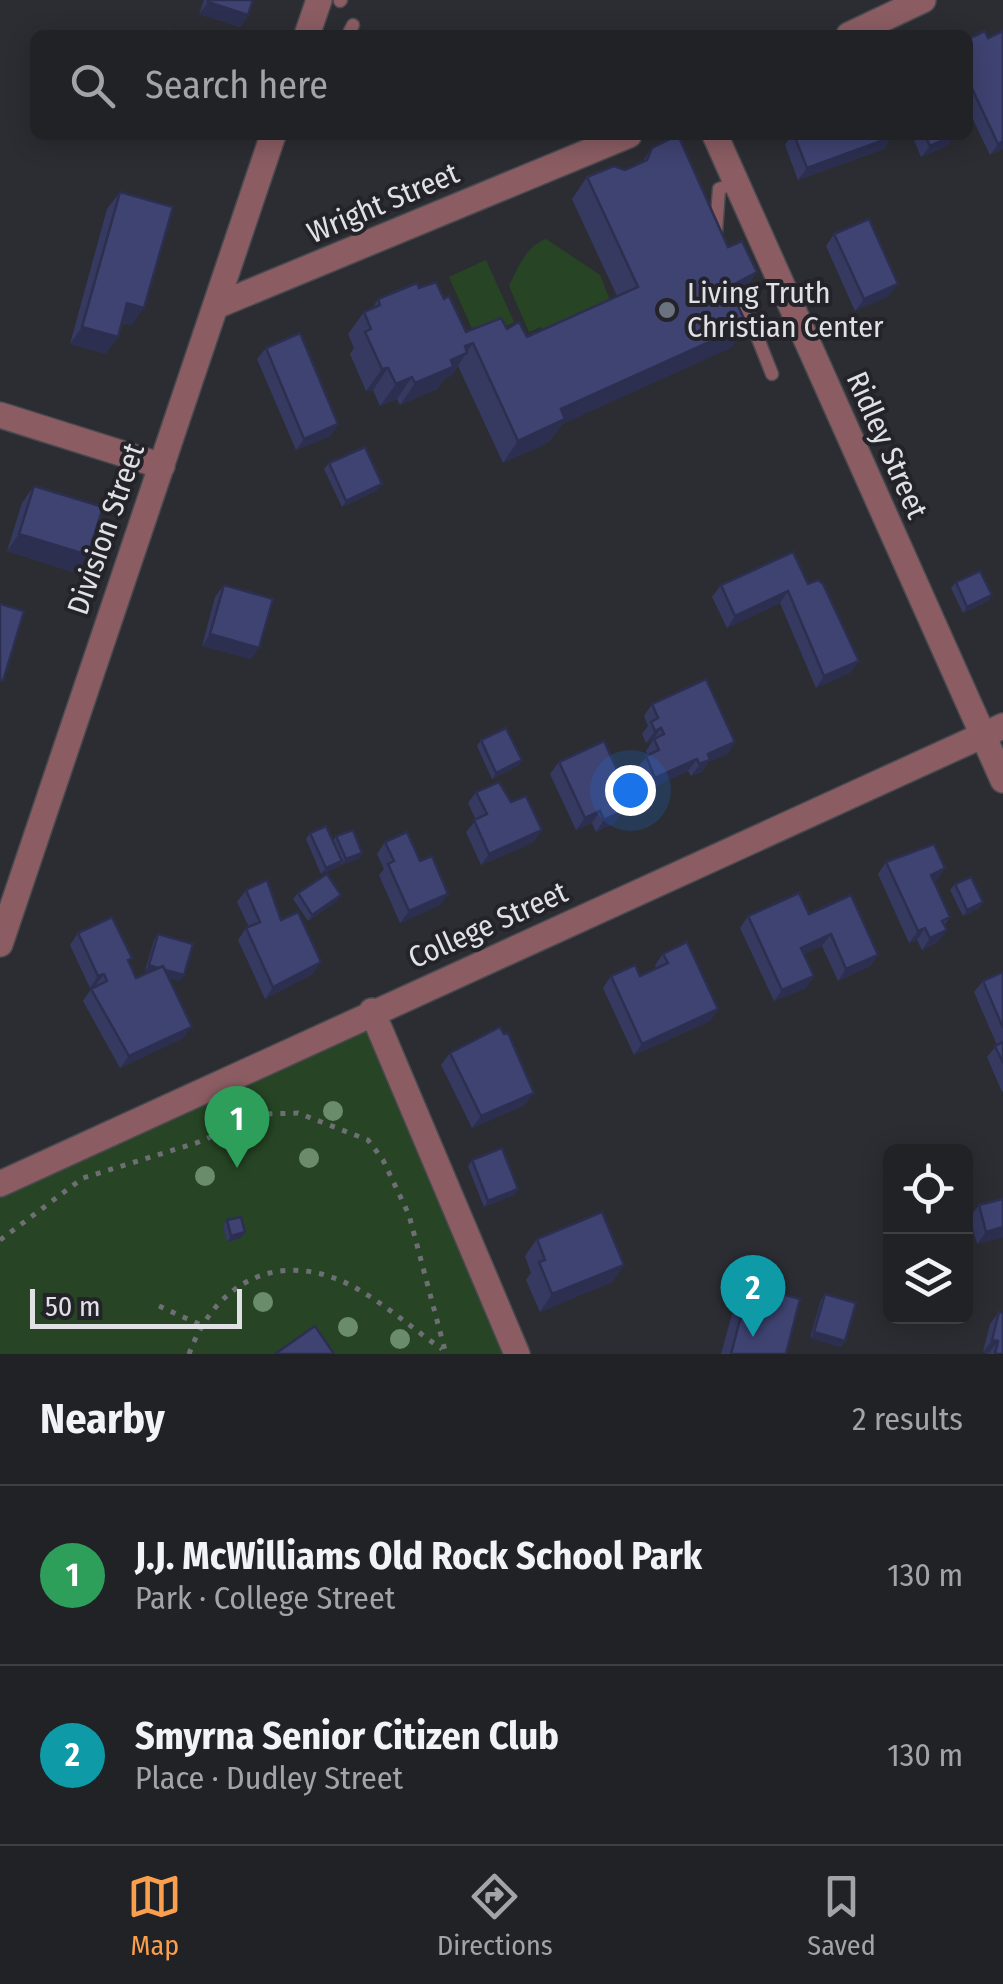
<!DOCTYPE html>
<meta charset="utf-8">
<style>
:root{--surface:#212226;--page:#2d2f32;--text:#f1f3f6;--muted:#a2a4a7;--line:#3e3f43;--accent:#fa9f4e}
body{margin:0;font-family:"Fira Sans Condensed",sans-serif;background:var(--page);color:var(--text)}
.controls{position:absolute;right:30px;bottom:30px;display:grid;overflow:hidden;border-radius:15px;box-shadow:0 5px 25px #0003}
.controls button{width:90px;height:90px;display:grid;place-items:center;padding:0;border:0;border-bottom:2px solid var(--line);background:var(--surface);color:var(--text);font:50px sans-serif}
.scale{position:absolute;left:30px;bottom:25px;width:212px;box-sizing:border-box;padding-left:10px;border:5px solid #e0e1e5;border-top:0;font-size:28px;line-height:35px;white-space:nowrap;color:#e0e1e5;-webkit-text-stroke:8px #232329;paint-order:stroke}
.you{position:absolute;left:630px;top:790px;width:35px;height:35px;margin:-25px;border:8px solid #fff;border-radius:50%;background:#1a73e8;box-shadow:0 0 0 15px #1a73e833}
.badge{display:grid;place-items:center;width:65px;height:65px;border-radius:50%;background:var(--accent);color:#fff;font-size:32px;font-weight:700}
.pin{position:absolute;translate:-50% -82px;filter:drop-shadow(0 2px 5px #0008)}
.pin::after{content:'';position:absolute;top:52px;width:35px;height:30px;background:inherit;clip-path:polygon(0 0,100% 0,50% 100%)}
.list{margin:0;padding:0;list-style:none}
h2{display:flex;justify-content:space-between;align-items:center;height:130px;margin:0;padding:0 40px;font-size:42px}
h2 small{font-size:32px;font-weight:400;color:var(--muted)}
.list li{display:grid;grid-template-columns:65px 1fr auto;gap:30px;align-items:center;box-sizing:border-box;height:180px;padding:0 40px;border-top:2px solid var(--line)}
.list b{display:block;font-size:38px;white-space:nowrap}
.list p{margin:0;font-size:32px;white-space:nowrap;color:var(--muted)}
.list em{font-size:32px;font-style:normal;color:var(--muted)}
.icon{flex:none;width:55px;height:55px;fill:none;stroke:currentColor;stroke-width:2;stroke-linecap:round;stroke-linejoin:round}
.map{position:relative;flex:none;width:1003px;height:1354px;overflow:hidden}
.search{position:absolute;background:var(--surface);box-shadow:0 5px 25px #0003;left:30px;right:30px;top:30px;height:110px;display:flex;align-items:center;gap:25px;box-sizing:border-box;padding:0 35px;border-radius:15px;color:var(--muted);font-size:38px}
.sheet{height:490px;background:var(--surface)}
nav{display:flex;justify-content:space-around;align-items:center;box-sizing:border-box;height:140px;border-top:2px solid var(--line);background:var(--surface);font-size:28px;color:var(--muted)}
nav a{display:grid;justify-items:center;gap:5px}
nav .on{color:var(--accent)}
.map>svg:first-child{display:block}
.green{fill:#274525}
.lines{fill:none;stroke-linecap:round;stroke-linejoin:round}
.lane-casing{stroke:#494a4f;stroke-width:15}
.street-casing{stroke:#494a4f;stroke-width:28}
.path{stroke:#6e6f74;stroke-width:5;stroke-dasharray:5 8;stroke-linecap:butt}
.lane{stroke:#8b5d63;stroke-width:12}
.street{stroke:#8b5d63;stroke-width:25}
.tree{fill:#6b8c6b}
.wall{fill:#363a61}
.shaded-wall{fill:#2c2f4f}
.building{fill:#3f4371;stroke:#2c2f4f;stroke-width:2.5}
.worship-dot{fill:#6b7280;stroke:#232329;stroke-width:4}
.labels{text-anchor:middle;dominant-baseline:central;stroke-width:8;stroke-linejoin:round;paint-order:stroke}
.street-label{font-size:30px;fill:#e0e1e5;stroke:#232329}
.poi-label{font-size:30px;fill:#e0e1e5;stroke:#232329;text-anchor:start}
</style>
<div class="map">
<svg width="1003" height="1354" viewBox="0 0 1003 1354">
<rect width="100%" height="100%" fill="#2c2d33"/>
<g class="green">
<path d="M546,239L600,275L611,303L546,338L541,327L529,332L509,286C518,268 526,246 546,239Z"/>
<polygon points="486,260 514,322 483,338 474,333 449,277"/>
<polygon points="372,1011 517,1354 0,1354 0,1184"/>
</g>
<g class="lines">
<g class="lane-casing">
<g id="lane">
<polyline points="340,1 341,0"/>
<polyline points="348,35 353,25"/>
<polyline points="716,232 719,189 735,183"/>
<polyline points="736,283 772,374"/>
</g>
</g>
<g class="street-casing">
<g id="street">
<polyline points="307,35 319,0"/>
<polyline points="849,35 923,0"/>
<polyline points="715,135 1003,780"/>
<polyline points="216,306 629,135"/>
<polyline points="0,415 162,466"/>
<polyline points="0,944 273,135"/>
<polyline points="372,1011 517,1354"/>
<polyline points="0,1184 1003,726"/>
</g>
</g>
<g class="path">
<polyline points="0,1240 83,1178 196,1143 267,1114 298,1113 368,1140 383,1160 409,1215 446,1354"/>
<polyline points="159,1306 201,1325"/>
<path d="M189,1354C216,1280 281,1248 354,1287C385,1304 413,1329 442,1349"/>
</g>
<use href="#lane" class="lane"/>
<use href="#street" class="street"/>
</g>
<g class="tree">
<circle cx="333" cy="1111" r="10"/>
<circle cx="309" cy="1158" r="10"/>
<circle cx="205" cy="1176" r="10"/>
<circle cx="263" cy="1302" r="10"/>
<circle cx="348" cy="1327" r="10"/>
<circle cx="400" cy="1339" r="10"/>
</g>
<g class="wall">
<polygon points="204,0 253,0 248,15 240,27 199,14"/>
<polygon points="988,38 1003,149 990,155 968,109 968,39"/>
<polygon points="792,135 891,135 884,149 798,180 785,145"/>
<polygon points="912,135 955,135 947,146 921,157"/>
<polygon points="652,148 728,247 757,272 741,295 734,298 732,347 562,424 549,442 503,463 458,366 451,376 445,378 437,389 400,405 397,399 380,406 373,390 366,391 350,354 354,348 348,334 364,312 372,309 378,299 419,288 444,299 466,332 507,329 527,337 617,296 572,199 587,177 625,170 642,162"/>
<polygon points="120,192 132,325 122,323 106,354 70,344 107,209"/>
<polygon points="834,234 889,296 855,311 826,246"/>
<polygon points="266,348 338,424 330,436 296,450 257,359"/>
<polygon points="329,463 378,490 342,507 324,469"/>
<polygon points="34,486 76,573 7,551 22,503"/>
<polygon points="956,582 988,601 963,613 951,588"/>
<polygon points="808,584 851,672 816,688 780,603 727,628 712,597 721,585"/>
<polygon points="224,585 259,648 251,659 202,646 215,597"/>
<polygon points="652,704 735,742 727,754 708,762 702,772 691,776 688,771 647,790 637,768 648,755 646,751 653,740 646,743 642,734 648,726 644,716"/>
<polygon points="481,740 522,760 518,766 492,779 477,746"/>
<polygon points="559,762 622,811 613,824 596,832 592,823 576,830 550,774"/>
<polygon points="476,792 534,842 481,865 466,832 476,820 468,803"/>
<polygon points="310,833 333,841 336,836 362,853 358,859 341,865 341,863 338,867 321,874 306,839"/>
<polygon points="385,842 420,861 448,894 440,905 400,923 379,875 384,869 377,854"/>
<polygon points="886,862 937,880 934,882 950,917 944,925 938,942 922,950 917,940 909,943 878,874"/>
<polygon points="955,884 983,902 979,908 963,916 950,890"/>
<polygon points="246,890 281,920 313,974 265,999 238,940 246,928 249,927 237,902"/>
<polygon points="298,893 337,901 308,921 293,899"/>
<polygon points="809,914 878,955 870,966 838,981 822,946 804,954 806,988 774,1001 740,928 748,916"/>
<polygon points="78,933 129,963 136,978 149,972 145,971 154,940 158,934 184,975 179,981 169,978 183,1038 120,1068 83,1001 91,989 96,987 90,988 70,945"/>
<polygon points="663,954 718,1009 710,1021 634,1055 603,988 611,976 640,976 656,968 655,965"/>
<polygon points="1003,972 1003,1091 1002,1092 987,1057 997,1045 974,992 983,981"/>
<polygon points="450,1053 525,1105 472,1128 441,1065"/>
<polygon points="472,1160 518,1189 514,1195 484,1207 468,1166"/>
<polygon points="1003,1199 1003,1237 977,1244 970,1217 979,1205"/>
<polygon points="227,1220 241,1238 227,1242 223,1226"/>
<polygon points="537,1239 624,1265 612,1282 540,1312 526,1280 531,1273 525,1256"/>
<polygon points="749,1285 786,1354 721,1354 734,1307"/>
<polygon points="825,1294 845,1341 841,1347 810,1338 821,1300"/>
<polygon points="999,1312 1003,1354 989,1354 983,1352 990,1324"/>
</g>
<g class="shaded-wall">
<polygon points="208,2 248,15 240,27 199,14"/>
<polygon points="955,135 947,146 921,157 930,146"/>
<polygon points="892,137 884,149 798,180 807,168"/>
<polygon points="1003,141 1003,149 990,155 998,144"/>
<polygon points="757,272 741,295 713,309 729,287"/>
<polygon points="898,284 889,296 855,311 864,299"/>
<polygon points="127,303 144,308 132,325 115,321"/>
<polygon points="747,325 732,347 562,424 549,442 503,463 518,441 561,409"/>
<polygon points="82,327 118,337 106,354 70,344"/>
<polygon points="473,343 451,376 445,378 437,389 400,405 415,383 451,360 465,346"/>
<polygon points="388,368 373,390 366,391 382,369"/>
<polygon points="412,377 397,399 380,406 396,384"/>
<polygon points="338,424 330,436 296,450 304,439"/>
<polygon points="382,484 378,490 342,507 346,501"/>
<polygon points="19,534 88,555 76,573 7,551"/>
<polygon points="788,591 780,603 727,628 735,616"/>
<polygon points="992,595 988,601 963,613 967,607"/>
<polygon points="210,634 259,648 251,659 202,646"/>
<polygon points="859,661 851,672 816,688 824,676"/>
<polygon points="661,728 653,740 646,743 655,731"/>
<polygon points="735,742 727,754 708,762 702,772 691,776 708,754"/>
<polygon points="697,759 688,771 647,790 655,778"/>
<polygon points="522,760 518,766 492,779 496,773"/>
<polygon points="630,799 622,811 609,817 617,805"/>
<polygon points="600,811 592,823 576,830 585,818"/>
<polygon points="621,812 613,824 596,832 604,820"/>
<polygon points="542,830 534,842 481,865 489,854"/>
<polygon points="362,853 358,859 341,865 346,859"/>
<polygon points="342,861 338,867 321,874 326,868"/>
<polygon points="945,868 937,880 922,887 931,875"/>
<polygon points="448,894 440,905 400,923 409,911"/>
<polygon points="341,895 337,901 308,921 312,915"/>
<polygon points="983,902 979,908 963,916 967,910"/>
<polygon points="925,928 917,940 909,943 918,931"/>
<polygon points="947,930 938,942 922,950 930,938"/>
<polygon points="831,934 822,946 793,960 801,948"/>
<polygon points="878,955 870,966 838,981 846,969"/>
<polygon points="321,962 313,974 265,999 273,987"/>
<polygon points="149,965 184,975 179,981 145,971"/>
<polygon points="104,974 95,986 90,988 98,976"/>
<polygon points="814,976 806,988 774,1001 782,990"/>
<polygon points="718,1009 710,1021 634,1055 642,1044"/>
<polygon points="192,1027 183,1038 120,1068 129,1056"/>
<polygon points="534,1093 525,1105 472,1128 481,1116"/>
<polygon points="518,1189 514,1195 484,1207 488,1201"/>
<polygon points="1003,1227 1003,1237 977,1244 986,1232"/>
<polygon points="245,1232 241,1238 227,1242 231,1236"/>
<polygon points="624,1265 612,1282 540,1312 552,1294"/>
<polygon points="814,1332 845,1341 841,1347 810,1338"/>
<polygon points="992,1340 998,1341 989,1353 983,1352"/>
</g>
<g class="building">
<polygon points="208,0 253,0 248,15 208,2"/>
<polygon points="169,30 186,35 168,35"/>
<polygon points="985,31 988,38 1003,31 1003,141 998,144 968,80 968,39"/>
<polygon points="678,135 728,247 742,241 757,272 729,287 747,325 561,409 565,419 518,441 473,343 465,346 467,353 451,360 453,367 415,383 412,377 396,384 388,368 382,369 365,332 371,329 364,312 380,305 378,299 417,283 419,288 436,282 444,299 449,296 466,332 501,318 507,329 519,322 527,337 638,287 587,177 614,166 625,170 647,160 652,148"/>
<polygon points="794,135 891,135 892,137 807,168"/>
<polygon points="925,135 954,135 930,146"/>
<polygon points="120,192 173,207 144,308 127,303 118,337 82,327"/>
<polygon points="869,219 898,284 864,299 834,234"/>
<polygon points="300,333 338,424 304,439 266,348"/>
<polygon points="365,447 382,484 346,501 329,463"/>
<polygon points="34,486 103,507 88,555 19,534"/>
<polygon points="793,552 808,584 818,580 823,584 859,661 824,676 788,591 735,616 721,585"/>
<polygon points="980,571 992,595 967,607 956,582"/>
<polygon points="224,585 273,599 259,648 210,634"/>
<polygon points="0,604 24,611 3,681 0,680"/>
<polygon points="706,679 735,742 708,754 710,760 699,764 697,759 655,778 646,756 659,750 654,739 664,734 661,728 655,731 651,722 658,718 652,704"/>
<polygon points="506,728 522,760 496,773 481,740"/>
<polygon points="604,741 630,799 617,805 621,812 604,820 600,811 585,818 559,762"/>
<polygon points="499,782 511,802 526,796 542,830 489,854 474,820 487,814 476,792"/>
<polygon points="326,826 342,861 326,868 310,833"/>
<polygon points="353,830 362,853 346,859 336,836"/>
<polygon points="407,832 420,861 432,856 448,894 409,911 388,864 394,861 385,842"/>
<polygon points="934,844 945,868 931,875 950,917 942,921 947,930 930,938 925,928 918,931 886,862"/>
<polygon points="327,874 341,895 312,915 298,893"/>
<polygon points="971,877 983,902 967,910 955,884"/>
<polygon points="267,880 281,920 298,912 321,962 273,987 246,928 260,922 246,890"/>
<polygon points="799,893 809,914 851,895 878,955 846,969 831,934 801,948 814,976 782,990 748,916"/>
<polygon points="112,917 132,958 128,960 136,978 163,966 192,1027 129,1056 91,989 107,981 104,974 98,976 78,933"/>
<polygon points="158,934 193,944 184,975 165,970 163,966 158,968 149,965"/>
<polygon points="687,942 718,1009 642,1044 611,976 635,965 640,976 668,963 663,954"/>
<polygon points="1003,972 1003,1028 983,981"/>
<polygon points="500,1027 504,1034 508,1033 534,1093 481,1116 450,1053"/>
<polygon points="1003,1042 1003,1063 995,1046"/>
<polygon points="502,1148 518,1189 488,1201 472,1160"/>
<polygon points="1003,1199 1003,1227 986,1232 979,1205"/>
<polygon points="602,1212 624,1265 552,1294 539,1262 545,1260 537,1239"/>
<polygon points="241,1217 245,1232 231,1236 227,1220"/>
<polygon points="749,1285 800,1299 786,1354 731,1354"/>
<polygon points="825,1294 856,1303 845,1341 814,1332"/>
<polygon points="999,1312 1003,1313 1003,1354 995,1354 998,1341 992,1340"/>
<polygon points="315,1326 334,1354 275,1354"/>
</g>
<circle class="worship-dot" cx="667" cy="310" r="10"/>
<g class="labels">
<g class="street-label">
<text transform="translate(383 203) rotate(-23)">Wright Street</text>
<text transform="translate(887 445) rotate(66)">Ridley Street</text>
<text transform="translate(106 529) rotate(-71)">Division Street</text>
<text transform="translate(488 925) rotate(-24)">College Street</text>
</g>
<g class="poi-label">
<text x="687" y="293">Living Truth<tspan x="687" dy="34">Christian Center</tspan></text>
</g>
</g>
</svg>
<div class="controls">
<button><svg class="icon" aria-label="locate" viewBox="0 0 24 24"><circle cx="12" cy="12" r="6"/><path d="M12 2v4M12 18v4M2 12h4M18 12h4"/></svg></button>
<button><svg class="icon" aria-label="layers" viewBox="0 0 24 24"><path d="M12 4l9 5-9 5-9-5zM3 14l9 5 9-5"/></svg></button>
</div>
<div class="scale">50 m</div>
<div class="you"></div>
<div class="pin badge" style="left:237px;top:1168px;background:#2e9e5b">1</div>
<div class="pin badge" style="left:753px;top:1337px;background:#0f9aa8">2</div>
<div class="search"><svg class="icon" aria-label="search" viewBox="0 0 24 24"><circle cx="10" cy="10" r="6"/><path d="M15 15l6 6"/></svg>Search here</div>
</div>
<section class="sheet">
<h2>Nearby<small>2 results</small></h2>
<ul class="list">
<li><span class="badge" style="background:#2e9e5b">1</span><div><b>J.J. McWilliams Old Rock School Park</b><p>Park · College Street</p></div><em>130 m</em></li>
<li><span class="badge" style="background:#0f9aa8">2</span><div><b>Smyrna Senior Citizen Club</b><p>Place · Dudley Street</p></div><em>130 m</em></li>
</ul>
</section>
<nav>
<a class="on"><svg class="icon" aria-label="map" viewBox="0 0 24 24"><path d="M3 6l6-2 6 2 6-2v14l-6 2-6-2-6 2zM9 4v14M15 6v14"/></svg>Map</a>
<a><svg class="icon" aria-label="directions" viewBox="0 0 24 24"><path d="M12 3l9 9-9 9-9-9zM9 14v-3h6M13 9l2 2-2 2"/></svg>Directions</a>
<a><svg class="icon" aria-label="saved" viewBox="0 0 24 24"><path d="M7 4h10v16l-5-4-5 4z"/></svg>Saved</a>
</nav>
